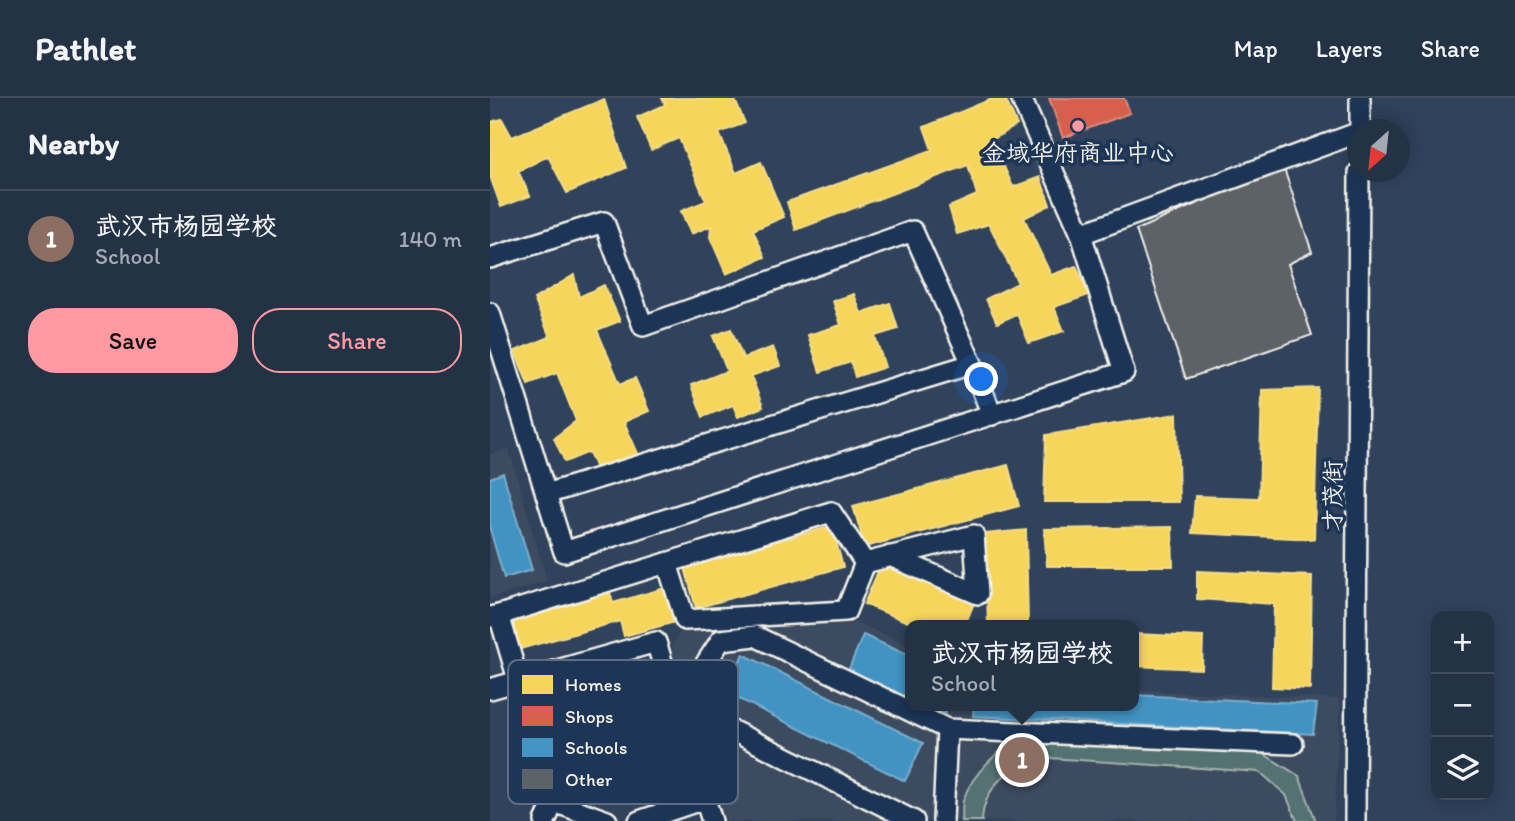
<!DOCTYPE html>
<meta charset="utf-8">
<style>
:root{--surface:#243245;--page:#303e50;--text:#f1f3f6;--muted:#a3aab3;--line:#414d5e;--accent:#ff9aa2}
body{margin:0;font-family:Itim,"LXGW WenKai TC",sans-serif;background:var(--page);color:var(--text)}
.controls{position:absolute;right:21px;bottom:21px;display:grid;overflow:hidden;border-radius:14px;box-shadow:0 4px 18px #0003}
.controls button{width:63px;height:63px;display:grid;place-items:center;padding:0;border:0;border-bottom:2px solid var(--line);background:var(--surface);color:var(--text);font:35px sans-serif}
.compass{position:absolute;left:857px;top:21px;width:63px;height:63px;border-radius:50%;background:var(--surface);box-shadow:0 4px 18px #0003;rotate:207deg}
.you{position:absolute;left:492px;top:282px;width:24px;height:24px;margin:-18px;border:5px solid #fff;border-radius:50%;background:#1a73e8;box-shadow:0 0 0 10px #1a73e833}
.badge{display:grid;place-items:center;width:46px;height:46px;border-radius:50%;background:var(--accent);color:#fff;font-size:23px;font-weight:700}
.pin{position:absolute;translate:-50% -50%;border:4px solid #fff;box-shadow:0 2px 7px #0006}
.popup{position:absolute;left:415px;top:522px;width:234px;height:91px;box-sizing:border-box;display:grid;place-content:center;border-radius:14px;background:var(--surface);filter:drop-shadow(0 2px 5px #0005);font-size:23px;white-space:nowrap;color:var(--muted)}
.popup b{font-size:26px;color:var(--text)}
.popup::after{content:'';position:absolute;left:50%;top:100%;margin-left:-14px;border:14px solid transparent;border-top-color:var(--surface)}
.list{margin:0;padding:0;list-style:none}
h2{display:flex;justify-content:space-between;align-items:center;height:91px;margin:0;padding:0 28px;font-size:30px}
h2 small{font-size:23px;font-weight:400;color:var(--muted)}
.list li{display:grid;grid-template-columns:46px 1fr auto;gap:21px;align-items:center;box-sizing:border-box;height:98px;padding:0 28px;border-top:2px solid var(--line)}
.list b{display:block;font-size:26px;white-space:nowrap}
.list p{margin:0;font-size:23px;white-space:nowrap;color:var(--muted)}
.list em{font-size:23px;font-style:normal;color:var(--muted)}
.actions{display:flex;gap:14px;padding:21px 28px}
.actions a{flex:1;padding:16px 0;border:2px solid var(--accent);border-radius:28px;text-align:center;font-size:24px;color:var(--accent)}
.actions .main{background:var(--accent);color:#111}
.icon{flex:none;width:38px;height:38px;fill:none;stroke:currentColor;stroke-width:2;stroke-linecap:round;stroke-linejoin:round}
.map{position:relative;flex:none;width:1025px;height:723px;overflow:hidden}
header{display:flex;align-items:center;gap:42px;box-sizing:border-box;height:98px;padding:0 35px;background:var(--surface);border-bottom:2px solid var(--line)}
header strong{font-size:33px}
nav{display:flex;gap:38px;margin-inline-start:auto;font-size:24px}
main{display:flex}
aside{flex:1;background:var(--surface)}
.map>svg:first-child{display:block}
.built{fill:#3e4c60}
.green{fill:#537271;stroke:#a4b2ac;stroke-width:2}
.homes{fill:#f6d55c;stroke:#f5dd86;stroke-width:2}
.shops{fill:#d6604d;stroke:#df8c7c;stroke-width:2}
.schools{fill:#4393c3;stroke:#78afce;stroke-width:2}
.building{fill:#5d6268;stroke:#f4f1e8;stroke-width:2}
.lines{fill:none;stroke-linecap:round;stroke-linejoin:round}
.minor-casing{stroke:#f4f1e8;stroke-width:24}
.minor{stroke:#1d3557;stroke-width:19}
.poi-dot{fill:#ff9aa2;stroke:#1d3557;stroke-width:2.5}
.labels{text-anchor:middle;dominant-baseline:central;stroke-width:7;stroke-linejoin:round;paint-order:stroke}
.poi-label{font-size:24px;fill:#f4f1e8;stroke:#1d3557}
.street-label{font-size:24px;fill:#f4f1e8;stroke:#1d3557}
.key{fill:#1d3557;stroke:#5e6d82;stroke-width:2}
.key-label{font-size:19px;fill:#f4f1e8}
</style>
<header>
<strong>Pathlet</strong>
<nav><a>Map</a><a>Layers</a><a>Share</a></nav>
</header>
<main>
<aside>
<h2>Nearby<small></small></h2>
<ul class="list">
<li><span class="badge" style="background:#8d6e63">1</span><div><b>武汉市杨园学校</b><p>School</p></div><em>140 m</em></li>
</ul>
<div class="actions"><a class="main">Save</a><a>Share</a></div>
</aside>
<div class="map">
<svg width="1025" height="723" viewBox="0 0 1025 723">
<rect width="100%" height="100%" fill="#30425c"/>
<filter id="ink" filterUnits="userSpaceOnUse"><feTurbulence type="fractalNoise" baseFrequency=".0143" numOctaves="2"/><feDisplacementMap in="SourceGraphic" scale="14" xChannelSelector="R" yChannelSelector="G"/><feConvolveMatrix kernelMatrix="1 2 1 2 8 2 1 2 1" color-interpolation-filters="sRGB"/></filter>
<g filter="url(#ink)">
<g class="built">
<polygon points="19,351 57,483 0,500 0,356"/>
<polygon points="367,525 420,547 420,608 644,608 644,592 850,601 844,723 236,723 181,550 192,531"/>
</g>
<path class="green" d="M532,641L772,655L809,678L826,723H807L796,697L770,674L544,659C517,670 493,692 492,723H472C473,716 471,707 474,700C482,677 509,649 532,641Z"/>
<g class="homes">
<polygon points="172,0 244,0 255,25 229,35 246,75 271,64 294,119 263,132 275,159 236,176 220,139 221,128 201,136 191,113 216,103 189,40 161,52 147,19 175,7"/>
<polygon points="504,0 515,0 527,27 502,42 523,89 550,79 560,107 534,120 561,177 586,168 599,197 564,209 574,233 539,245 527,216 507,225 496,201 528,185 499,126 467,136 459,109 487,97 478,67 306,132 297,104 442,52 434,29"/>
<polygon points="114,1 136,70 77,95 58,58 28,73 40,98 11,109 0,78 0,24 12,21 22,39"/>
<polygon points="84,177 89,199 114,187 130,223 107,232 130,286 145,280 159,313 134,324 150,360 109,378 99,354 75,364 64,340 86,323 67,275 38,286 25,253 60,239 44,201"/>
<polygon points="364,196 371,215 400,205 408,231 385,238 395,269 365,279 361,264 330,274 318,237 351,227 343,203"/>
<polygon points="241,231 253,260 283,249 290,268 261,278 273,309 248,319 243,307 213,319 201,287 237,273 223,238"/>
<polygon points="828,290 824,441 702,435 705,398 769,400 772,292"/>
<polygon points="687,316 689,404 554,404 556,337"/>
<polygon points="518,367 529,408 375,449 363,408"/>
<polygon points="342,428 353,469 206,510 195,470"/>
<polygon points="682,429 683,468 557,468 554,431"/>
<polygon points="536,432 538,527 498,527 495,436"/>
<polygon points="391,467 484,505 475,527 425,527 374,506"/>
<polygon points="707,473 822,478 820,591 782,589 784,506 707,501"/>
<polygon points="175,490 185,524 134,538 130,523 30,551 21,519 119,491 123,505"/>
<polygon points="644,536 713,539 712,571 644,568"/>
<polygon points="121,573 124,586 169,574 177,607 133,618 130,608 52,629 42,594"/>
<polygon points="174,654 183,685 134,699 130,687 79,702 70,672 115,660 122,668"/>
</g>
<polygon class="shops" points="559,0 634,0 640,15 573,40"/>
<g class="schools">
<polygon points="13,375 42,472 14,480 0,431 0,380"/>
<polygon points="373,537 420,558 420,601 358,573"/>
<polygon points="253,556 433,645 415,683 235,594"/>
<polygon points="644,597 827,606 823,636 483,618 484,608 644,608"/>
<polygon points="437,608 458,608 455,616"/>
</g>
<polygon class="building" points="793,68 822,154 798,166 822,237 696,281 646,132"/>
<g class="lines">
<g class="minor-casing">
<g id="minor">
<polyline points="531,0 591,136"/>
<polyline points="870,32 870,0"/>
<polyline points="0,160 114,124 153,228 423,133 482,266"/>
<polyline points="0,215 74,454 634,274 591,136 867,35"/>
<polyline points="56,396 482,266 502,317"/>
<polyline points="177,465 195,522 356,513 375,465"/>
<polyline points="9,517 341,414 375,465 484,437 488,496 400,458"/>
<polyline points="0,519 9,517 64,704 55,723"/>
<polyline points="0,591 166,544 222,723"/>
<polyline points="49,654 193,631"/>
<polyline points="64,704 117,723"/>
<polyline points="149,723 214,701"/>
<polyline points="424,723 235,629 215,594 216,565 231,542 265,538 457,631 803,646"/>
<polyline points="453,723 457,631"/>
<polyline points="865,723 869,74"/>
</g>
</g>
<use href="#minor" class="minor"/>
</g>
</g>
<circle class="poi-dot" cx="588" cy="28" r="7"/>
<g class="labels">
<g class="poi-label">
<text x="588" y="54">金域华府商业中心</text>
</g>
<g class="street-label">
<text transform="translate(842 398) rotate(-90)">才茂街</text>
</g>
</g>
<rect x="18" y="562" width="230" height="144" rx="10" class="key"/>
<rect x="32" y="577" width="31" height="19" fill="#f6d55c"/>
<rect x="32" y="608" width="31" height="20" fill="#d6604d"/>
<rect x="32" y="640" width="31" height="19" fill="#4393c3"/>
<rect x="32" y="671" width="31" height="20" fill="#5d6268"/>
<g class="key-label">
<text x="75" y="593">Homes</text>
<text x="75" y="625">Shops</text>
<text x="75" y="656">Schools</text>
<text x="75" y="688">Other</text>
</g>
</svg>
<div class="controls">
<button>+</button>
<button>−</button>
<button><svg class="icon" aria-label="layers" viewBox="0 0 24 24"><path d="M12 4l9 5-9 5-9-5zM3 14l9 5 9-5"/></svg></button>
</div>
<svg class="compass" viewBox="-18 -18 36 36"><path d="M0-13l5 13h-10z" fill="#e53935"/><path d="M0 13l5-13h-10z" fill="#a3aab3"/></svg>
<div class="you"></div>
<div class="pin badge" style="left:532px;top:662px;background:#8d6e63">1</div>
<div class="popup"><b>武汉市杨园学校</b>School</div>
</div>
</main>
